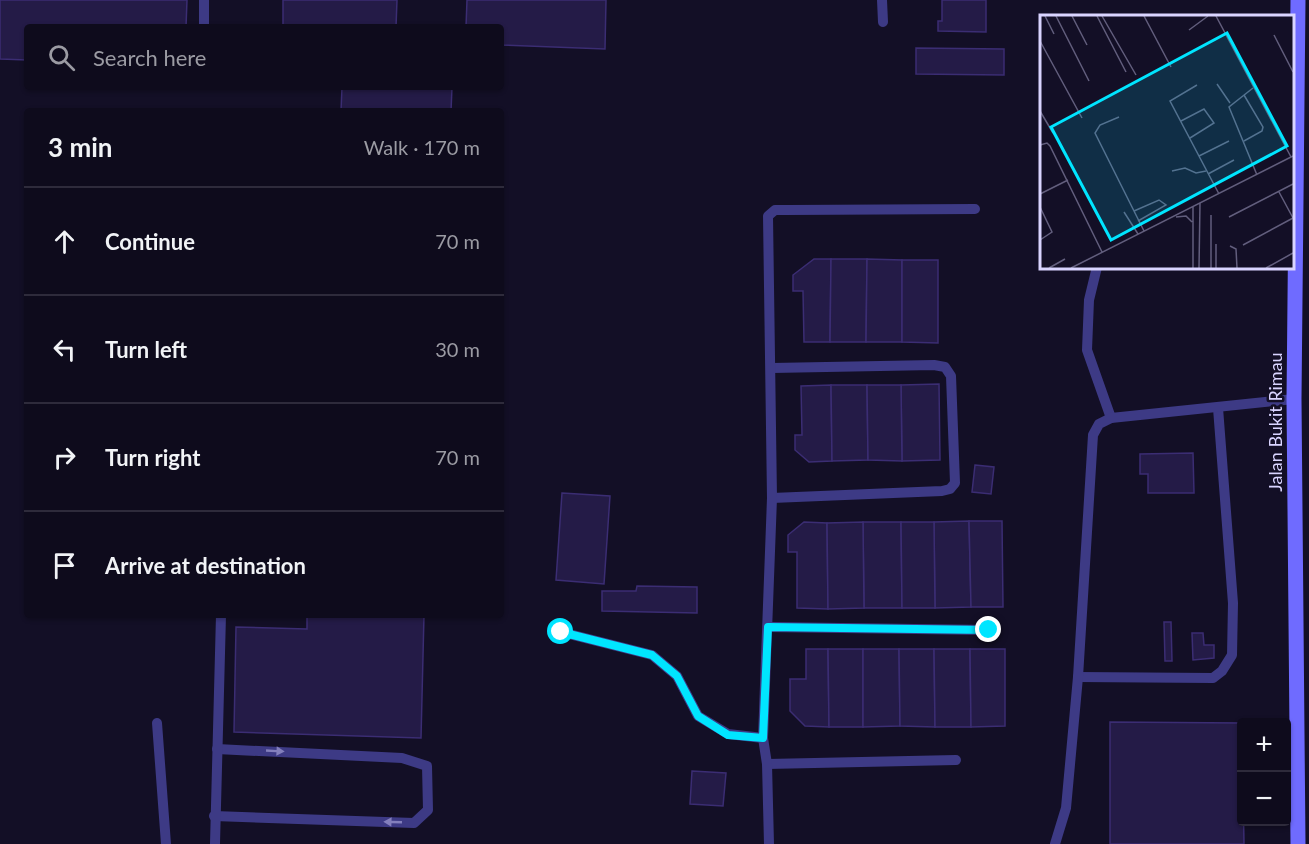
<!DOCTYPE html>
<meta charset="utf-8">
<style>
:root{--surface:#0e0b1c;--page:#1c1929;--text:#f1f3f6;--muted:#9b9ba3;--line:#2e2b3b}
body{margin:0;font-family:Lato,sans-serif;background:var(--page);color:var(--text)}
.controls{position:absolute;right:18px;bottom:18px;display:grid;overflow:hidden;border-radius:6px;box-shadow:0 2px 4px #0004}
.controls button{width:54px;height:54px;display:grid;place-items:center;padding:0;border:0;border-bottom:2px solid var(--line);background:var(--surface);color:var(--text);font:30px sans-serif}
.stop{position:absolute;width:18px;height:18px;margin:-14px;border:4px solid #00e5ff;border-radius:50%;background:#fff}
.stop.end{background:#00e5ff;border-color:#fff;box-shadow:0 2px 6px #0008}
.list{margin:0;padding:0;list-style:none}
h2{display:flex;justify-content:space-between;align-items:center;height:78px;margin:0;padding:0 24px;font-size:26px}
h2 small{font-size:20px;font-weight:400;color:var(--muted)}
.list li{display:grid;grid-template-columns:39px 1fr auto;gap:18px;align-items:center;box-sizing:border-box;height:108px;padding:0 24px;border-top:2px solid var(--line)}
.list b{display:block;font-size:22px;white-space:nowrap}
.list em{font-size:20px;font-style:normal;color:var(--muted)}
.icon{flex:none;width:33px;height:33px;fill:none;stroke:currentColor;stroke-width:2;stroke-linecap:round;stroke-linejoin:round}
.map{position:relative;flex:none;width:1309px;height:844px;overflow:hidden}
.search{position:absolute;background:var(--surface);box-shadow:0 2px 4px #0004;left:24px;top:24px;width:480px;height:66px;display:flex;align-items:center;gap:15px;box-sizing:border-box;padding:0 21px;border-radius:6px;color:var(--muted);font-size:22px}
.panel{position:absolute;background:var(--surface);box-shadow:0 2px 4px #0004;left:24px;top:108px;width:480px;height:510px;border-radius:6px}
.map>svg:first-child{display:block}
.building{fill:#241b47;stroke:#3b2d73;stroke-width:1.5}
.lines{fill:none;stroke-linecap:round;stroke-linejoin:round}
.lane{stroke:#3d3a85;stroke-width:10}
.secondary{stroke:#6f6bff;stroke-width:15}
.oneway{fill:#837fbc}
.route{stroke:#00e5ff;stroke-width:8}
.labels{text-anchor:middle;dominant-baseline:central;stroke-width:5;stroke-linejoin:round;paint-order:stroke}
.street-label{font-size:18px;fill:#d9d4ff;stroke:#130f26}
.inset-road{fill:none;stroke:#625e7d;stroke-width:1.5}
.view{fill:#00e5ff;fill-opacity:0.15;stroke:#00e5ff;stroke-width:3}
.inset-edge{fill:none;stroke:#d9d4ff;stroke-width:3}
</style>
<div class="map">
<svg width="1309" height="844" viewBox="0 0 1309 844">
<rect width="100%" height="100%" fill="#130f26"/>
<g class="building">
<polygon points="0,0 187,0 186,27 27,27 27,60 0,59"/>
<polygon points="283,0 397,0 396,27 283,27"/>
<polygon points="467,0 606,0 605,49 501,45 501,27 466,27"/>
<polygon points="942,0 986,0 986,32 938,31 938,21 942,21"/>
<polygon points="916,48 1004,49 1004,75 916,74"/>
<polygon points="342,87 452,87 451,111 341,111"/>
<polygon points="814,259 831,259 830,342 804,342 803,291 793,291 793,275"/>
<polygon points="831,259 867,259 866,342 830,342"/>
<polygon points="867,259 902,260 902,342 866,342"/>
<polygon points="902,260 938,260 938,343 902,342"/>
<polygon points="939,384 940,460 902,461 901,385"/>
<polygon points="831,385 832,461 809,462 795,450 795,435 802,435 801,386"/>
<polygon points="831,385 867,385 868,460 832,461"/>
<polygon points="867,385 901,385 902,461 868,460"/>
<polygon points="1193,453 1194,493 1148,493 1148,474 1140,474 1140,454"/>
<polygon points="975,465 994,467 991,494 972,492"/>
<polygon points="562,493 610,496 604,584 556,580"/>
<polygon points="969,521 971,607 935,608 934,522"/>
<polygon points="969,521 1002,521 1003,607 971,607"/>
<polygon points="804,522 827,523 828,609 797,608 797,552 788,552 788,535"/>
<polygon points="863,522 901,522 902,608 864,608"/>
<polygon points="863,522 864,608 828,609 827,523"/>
<polygon points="901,522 934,522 935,608 902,608"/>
<polygon points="637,586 697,587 697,613 602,611 602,591 636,591"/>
<polygon points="307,615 424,615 421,738 234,732 236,627 307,629"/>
<polygon points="1164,622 1171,622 1172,661 1165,661"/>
<polygon points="1192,633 1203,633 1204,645 1214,645 1214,658 1193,660"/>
<polygon points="806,649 828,649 829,727 805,726 790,711 790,679 806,679"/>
<polygon points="828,649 863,649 863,727 829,727"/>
<polygon points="863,649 899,649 900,726 863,727"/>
<polygon points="899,649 934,649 935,727 900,726"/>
<polygon points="934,649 970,649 971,727 935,727"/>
<polygon points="970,649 1005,649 1005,726 971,727"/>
<polygon points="1110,722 1242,723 1244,844 1110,844"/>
<polygon points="692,771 726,773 723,806 690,804"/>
</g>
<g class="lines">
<g class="lane">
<polyline points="882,0 883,22"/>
<polyline points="204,27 204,0"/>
<polyline points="1097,267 1089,300 1087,350 1111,418"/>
<polyline points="772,498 942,491 950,489 955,483 951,376 945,367 934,365 772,368"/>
<polyline points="768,627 989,630"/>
<polyline points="561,632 652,655 677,676 698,716 728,734 763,738"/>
<polyline points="1078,677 1213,678 1222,671 1232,655 1233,603 1218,408"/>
<polyline points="157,723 166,844"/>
<polyline points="767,764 956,760"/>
<polyline points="214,816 414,823 428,810 427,766 402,758 217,749"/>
<polyline points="215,844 221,615"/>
<polyline points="769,844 767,764 763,738 772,498 768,216 775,210 788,210 975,209"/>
<polyline points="1055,844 1066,808 1078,677 1093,435 1099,424 1111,418 1294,399"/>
</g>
<polyline class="secondary" points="1298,0 1294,399 1298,844"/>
</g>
<defs><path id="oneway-solid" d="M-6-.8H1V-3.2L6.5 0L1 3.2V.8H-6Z" transform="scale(1.5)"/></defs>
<g class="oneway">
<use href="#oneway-solid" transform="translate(275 751) rotate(3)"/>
<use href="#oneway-solid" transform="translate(393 822) rotate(-178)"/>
</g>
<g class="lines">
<polyline class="route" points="561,632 652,655 677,676 698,716 728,735 763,738 768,627 989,630"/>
</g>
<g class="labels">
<g class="street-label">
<text transform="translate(1275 422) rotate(-90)">Jalan Bukit Rimau</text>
</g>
</g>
<g transform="translate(1040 15)">
<rect width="254" height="254" fill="#130f26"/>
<path class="inset-road" d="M5,1L14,19M16,1L49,66M32,1L47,30M57,1L86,57M62,1L96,60M104,1L131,52M176,1L251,142M149,15L168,1M234,20L253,57M0,26L42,103M177,69L190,88M157,70L130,86L179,179M213,73L189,92L217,160M204,80L223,112L222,116L204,126M0,96L13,118M79,102L60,110L55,118L104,216M141,106L164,94L174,108L150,123M0,130L7,128L10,131L62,237M159,141L189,126M132,156L145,153L156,158L166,156M168,159L194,145M239,177L253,203M0,179L28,165M0,192L12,217L0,225M153,192V253M94,196L119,185L126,190L98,206M84,197L98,219M136,202L146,201L152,207M189,202L253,169M203,230L253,203M190,231L196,234L197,253M9,253L25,244M31,253L253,141M159,253L160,188M171,253V200M176,253V229M226,253L253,238"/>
<path class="view" d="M187,18L247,131L71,225L11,112Z"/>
<rect width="254" height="254" class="inset-edge"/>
</g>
</svg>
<div class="controls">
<button>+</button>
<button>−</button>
</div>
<div class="stop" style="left:561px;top:632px"></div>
<div class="stop end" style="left:989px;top:630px"></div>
<div class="search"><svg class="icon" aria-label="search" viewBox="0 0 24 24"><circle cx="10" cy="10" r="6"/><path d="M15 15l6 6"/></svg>Search here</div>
<section class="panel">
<h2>3 min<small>Walk · 170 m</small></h2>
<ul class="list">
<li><svg class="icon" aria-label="ahead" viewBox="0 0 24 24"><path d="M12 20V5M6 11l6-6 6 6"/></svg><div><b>Continue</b></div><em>70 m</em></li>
<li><svg class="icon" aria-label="left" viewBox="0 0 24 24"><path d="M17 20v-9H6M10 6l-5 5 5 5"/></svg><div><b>Turn left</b></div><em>30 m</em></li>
<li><svg class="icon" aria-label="right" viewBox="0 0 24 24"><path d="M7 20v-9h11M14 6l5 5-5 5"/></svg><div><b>Turn right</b></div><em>70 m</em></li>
<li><svg class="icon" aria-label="arrive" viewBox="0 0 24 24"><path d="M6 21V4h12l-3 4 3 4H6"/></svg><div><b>Arrive at destination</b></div></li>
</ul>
</section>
</div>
